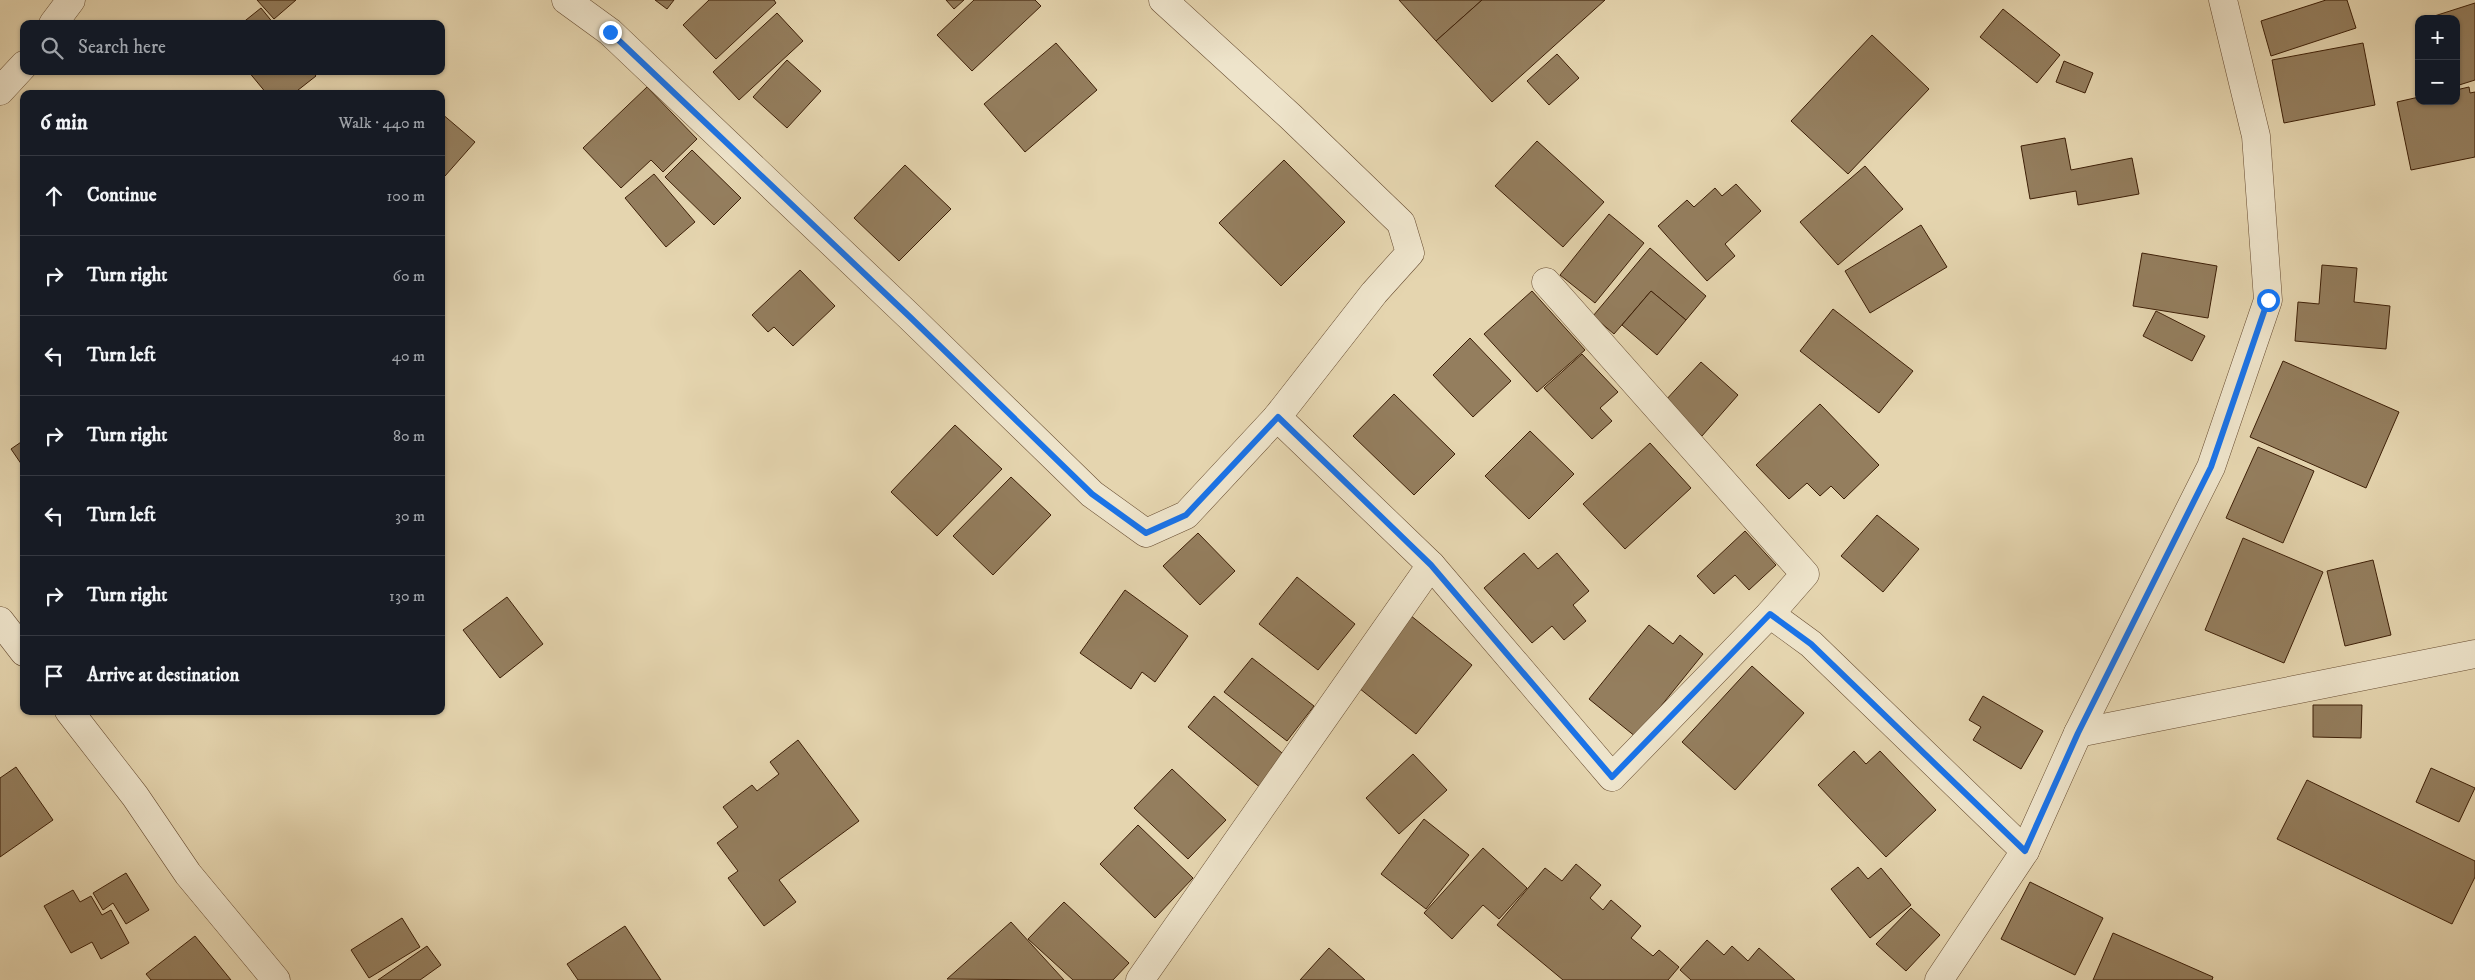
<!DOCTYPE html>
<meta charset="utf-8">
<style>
:root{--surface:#171b24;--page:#242831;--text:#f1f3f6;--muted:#9ea1a6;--line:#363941}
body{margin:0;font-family:"IM FELL DW Pica",serif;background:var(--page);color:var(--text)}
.controls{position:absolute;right:15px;top:15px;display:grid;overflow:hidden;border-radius:10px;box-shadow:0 1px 4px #0004}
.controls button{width:45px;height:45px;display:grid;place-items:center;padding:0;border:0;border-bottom:1px solid var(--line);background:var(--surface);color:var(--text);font:25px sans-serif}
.stop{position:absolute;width:15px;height:15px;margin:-11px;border:4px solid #1a73e8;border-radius:50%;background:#fff}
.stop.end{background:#1a73e8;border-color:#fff;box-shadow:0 1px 5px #0008}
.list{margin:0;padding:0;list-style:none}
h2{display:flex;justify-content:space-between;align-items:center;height:65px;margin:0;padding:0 20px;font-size:21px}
h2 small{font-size:16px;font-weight:400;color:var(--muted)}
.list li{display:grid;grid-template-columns:32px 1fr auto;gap:15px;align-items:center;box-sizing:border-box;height:80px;padding:0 20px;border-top:1px solid var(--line)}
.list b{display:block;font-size:19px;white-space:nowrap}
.list em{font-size:16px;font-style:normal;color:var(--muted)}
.icon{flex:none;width:28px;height:28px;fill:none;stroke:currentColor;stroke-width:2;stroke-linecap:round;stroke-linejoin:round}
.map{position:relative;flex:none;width:2475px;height:980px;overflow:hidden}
.search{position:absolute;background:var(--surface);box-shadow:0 1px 4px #0004;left:20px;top:20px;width:425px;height:55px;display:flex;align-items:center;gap:12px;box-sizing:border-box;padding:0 18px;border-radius:10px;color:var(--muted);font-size:19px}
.panel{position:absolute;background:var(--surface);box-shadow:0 1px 4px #0004;left:20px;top:90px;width:425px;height:625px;border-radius:10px}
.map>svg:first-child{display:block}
.building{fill:#947e5e;stroke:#3d1f07}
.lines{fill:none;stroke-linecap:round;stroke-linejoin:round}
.minor-casing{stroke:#674c31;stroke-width:29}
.tertiary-casing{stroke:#674c31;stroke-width:29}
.minor{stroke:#eee4cb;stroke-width:28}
.tertiary{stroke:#eee4cb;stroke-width:28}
.route{stroke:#1a73e8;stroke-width:6}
</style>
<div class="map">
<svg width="2475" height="980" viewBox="0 0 2475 980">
<rect width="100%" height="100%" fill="#e5d5af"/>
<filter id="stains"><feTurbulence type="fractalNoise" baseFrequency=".004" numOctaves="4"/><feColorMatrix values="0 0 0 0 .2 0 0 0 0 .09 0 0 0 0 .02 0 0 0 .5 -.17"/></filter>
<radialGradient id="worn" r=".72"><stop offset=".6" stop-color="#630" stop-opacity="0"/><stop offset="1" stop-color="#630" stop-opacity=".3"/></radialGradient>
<g class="building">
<polygon points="257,0 296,0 274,19"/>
<polygon points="655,0 674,0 667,9"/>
<polygon points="709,0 774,0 776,3 716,59 683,25"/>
<polygon points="946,0 964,0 954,9"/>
<polygon points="974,0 1035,0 1041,6 972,71 937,35"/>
<polygon points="1399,0 1482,0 1436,41"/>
<polygon points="1482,0 1605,0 1492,102 1436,41"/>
<polygon points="2326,0 2347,0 2356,28 2271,56 2261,21"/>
<polygon points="2475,3 2475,80 2456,86 2456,19 2425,19"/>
<polygon points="261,8 274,24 241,24"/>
<polygon points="2003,9 2060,55 2037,83 1980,37"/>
<polygon points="777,13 803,41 739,100 713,72"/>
<polygon points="1872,35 1929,89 1848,174 1791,121"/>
<polygon points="1056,43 1097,90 1025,152 984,104"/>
<polygon points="2363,43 2375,105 2284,123 2272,60"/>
<polygon points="1557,54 1579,78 1549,105 1527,81"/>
<polygon points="787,60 821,91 787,128 753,97"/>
<polygon points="2064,61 2093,73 2085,93 2056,82"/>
<polygon points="248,71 312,71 316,76 293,94 267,94"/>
<polygon points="647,87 697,139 663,172 651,160 621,188 583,148"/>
<polygon points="2469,87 2470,93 2475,92 2475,157 2411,170 2397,102 2419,97 2419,101 2456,101 2456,90"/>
<polygon points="441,113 475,142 445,176 441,173"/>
<polygon points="2065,138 2071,170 2132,158 2139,194 2078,205 2076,191 2030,199 2021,146"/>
<polygon points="1537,141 1604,202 1563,247 1495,186"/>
<polygon points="692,150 741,198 714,225 665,177"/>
<polygon points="1284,160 1345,222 1281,286 1219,223"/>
<polygon points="905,165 951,209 899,261 854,218"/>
<polygon points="1865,166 1903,209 1838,265 1800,222"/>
<polygon points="654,174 695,222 666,247 625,198"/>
<polygon points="1736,184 1761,211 1725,244 1735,256 1707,281 1658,226 1687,200 1694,207 1715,188 1722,196"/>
<polygon points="1609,214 1644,243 1595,303 1560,275"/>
<polygon points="1921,225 1947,267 1870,313 1845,271"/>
<polygon points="1650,248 1706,296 1686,320 1651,291 1614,334 1593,316"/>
<polygon points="2142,253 2217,266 2208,318 2133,306"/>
<polygon points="2322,265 2357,268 2354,302 2390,306 2386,349 2295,341 2298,302 2319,304"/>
<polygon points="800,270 835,306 793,346 774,327 768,332 752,315"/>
<polygon points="1532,291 1585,350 1537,392 1484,334"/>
<polygon points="1651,291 1686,320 1657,355 1622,325"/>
<polygon points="1833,309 1913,371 1879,413 1800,351"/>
<polygon points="2156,311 2205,336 2192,361 2143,336"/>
<polygon points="1470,338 1511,381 1473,417 1433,375"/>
<polygon points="1582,354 1618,392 1600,408 1612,421 1592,439 1544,388"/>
<polygon points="2283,361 2399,412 2366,488 2250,437"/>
<polygon points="1701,362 1738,395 1702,436 1664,402"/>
<polygon points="1394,394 1455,454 1414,495 1353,436"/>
<polygon points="1820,404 1879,465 1844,499 1831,486 1820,496 1807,483 1789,499 1756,465"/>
<polygon points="955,425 1002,469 937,536 891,492"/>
<polygon points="1530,431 1574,474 1529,519 1485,476"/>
<polygon points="24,440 24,468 11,449"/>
<polygon points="1650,443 1691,488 1625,549 1583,504"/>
<polygon points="2258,447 2314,471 2283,543 2226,518"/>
<polygon points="1011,477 1051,515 993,575 953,536"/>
<polygon points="1877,515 1919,549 1883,592 1841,556"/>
<polygon points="1745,531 1776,565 1749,590 1735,575 1714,594 1697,576"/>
<polygon points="1198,533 1235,571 1200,605 1163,566"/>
<polygon points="2243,538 2323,572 2284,663 2205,630"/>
<polygon points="1524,553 1538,569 1557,553 1589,591 1573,605 1586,621 1564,640 1552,626 1532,643 1484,588"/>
<polygon points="2373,560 2391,635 2345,646 2327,571"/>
<polygon points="1297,577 1355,624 1318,670 1259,624"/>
<polygon points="1125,590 1188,636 1155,682 1142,672 1131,689 1080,653"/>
<polygon points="507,597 543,644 500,678 463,630"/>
<polygon points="1410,615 1472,665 1416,734 1354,684"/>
<polygon points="1649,625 1673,644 1680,635 1703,654 1636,737 1589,699"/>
<polygon points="1252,658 1314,706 1287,741 1224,692"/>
<polygon points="1752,666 1804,713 1735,790 1682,742"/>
<polygon points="1214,696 1288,758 1262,789 1188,727"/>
<polygon points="1983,696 2043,731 2021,769 1973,740 1981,727 1969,720"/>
<polygon points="2313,705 2362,705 2361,738 2313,737"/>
<polygon points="798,740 859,821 779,880 796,902 764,926 728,878 738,871 717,843 738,827 723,807 752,785 757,791 779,774 770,762"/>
<polygon points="1854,751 1866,764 1880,751 1936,810 1886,857 1818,785"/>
<polygon points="1413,754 1447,790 1399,834 1366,798"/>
<polygon points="16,767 53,820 0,857 0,778"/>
<polygon points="2431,768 2475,788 2459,822 2416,802"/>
<polygon points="1172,769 1226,820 1188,859 1134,808"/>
<polygon points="2307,780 2475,861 2475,877 2452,924 2277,839"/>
<polygon points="1424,819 1469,855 1426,909 1381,874"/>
<polygon points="1138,825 1193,878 1155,918 1100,864"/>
<polygon points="1483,848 1527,888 1499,919 1483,905 1452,939 1424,913"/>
<polygon points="1576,864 1601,885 1590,898 1603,910 1611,900 1641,926 1631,938 1653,956 1659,950 1679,967 1668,980 1563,980 1497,925 1545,868 1562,881"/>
<polygon points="1858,867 1868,879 1881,868 1911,905 1870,938 1831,889"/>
<polygon points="126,873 149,910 126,924 113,903 103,910 93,893"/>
<polygon points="2030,882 2103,918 2075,975 2001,939"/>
<polygon points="73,890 80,902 91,896 102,915 111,910 129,943 101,959 92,942 71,953 44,906"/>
<polygon points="1064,902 1129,963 1113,980 1073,980 1028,939"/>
<polygon points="1911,908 1940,935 1906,971 1876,944"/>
<polygon points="402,918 420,947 369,978 351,950"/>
<polygon points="1011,922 1064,980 947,979"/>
<polygon points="625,926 661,980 578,980 567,964"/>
<polygon points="2113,933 2213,977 2212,980 2093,980"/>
<polygon points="195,936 231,980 151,980 146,974"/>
<polygon points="1707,940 1724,955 1732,946 1748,961 1759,948 1795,980 1691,980 1680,970"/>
<polygon points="427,946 441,965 420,980 378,980"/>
<polygon points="1329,948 1365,980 1300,980"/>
</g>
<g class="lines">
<g class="minor-casing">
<g id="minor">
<polyline points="566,0 610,32 910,317 1092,494 1146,533 1186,515 1277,417 1374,293 1410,253 1401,223 1291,117 1163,0"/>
<polyline points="53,24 71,0"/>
<polyline points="0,91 24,65"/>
<polyline points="1546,282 1805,574 1770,614"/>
<polyline points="1431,565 1612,777 1770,614 1811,644 2025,851"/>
<polyline points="0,621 24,652"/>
<polyline points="69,711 135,796 188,874 276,980"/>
<polyline points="2078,733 2475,654"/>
<polyline points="1140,980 1431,565 1277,417"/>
</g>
</g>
<g class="tertiary-casing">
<polyline id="tertiary" points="1939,980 2025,851 2078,733 2211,467 2268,300 2256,136 2223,0"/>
</g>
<use href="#minor" class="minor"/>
<use href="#tertiary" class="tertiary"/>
</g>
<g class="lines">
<polyline class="route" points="610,32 910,317 1092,494 1146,533 1186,515 1278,417 1431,565 1612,777 1770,614 1811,644 2025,851 2078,733 2211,467 2268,300"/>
</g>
<rect width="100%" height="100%" filter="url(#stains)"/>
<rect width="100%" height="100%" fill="url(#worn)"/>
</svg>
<div class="controls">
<button>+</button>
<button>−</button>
</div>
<div class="stop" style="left:2268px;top:300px"></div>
<div class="stop end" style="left:610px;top:32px"></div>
<div class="search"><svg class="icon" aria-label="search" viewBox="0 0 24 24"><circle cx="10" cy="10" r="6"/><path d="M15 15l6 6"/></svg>Search here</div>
<section class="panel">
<h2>6 min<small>Walk · 440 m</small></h2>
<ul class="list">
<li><svg class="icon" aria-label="ahead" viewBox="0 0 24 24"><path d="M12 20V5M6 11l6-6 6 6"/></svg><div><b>Continue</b></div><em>100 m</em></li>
<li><svg class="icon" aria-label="right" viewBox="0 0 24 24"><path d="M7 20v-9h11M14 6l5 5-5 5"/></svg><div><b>Turn right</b></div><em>60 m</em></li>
<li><svg class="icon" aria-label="left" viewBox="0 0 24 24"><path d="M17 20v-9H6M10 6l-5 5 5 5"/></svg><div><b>Turn left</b></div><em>40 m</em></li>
<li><svg class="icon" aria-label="right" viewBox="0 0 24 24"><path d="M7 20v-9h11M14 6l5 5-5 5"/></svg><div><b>Turn right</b></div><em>80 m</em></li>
<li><svg class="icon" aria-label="left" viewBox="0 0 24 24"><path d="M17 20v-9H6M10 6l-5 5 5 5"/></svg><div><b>Turn left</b></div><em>30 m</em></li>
<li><svg class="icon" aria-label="right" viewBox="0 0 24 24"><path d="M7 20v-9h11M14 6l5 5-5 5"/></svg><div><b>Turn right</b></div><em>130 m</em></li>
<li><svg class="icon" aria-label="arrive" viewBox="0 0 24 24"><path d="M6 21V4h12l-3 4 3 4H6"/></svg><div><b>Arrive at destination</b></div></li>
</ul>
</section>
</div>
